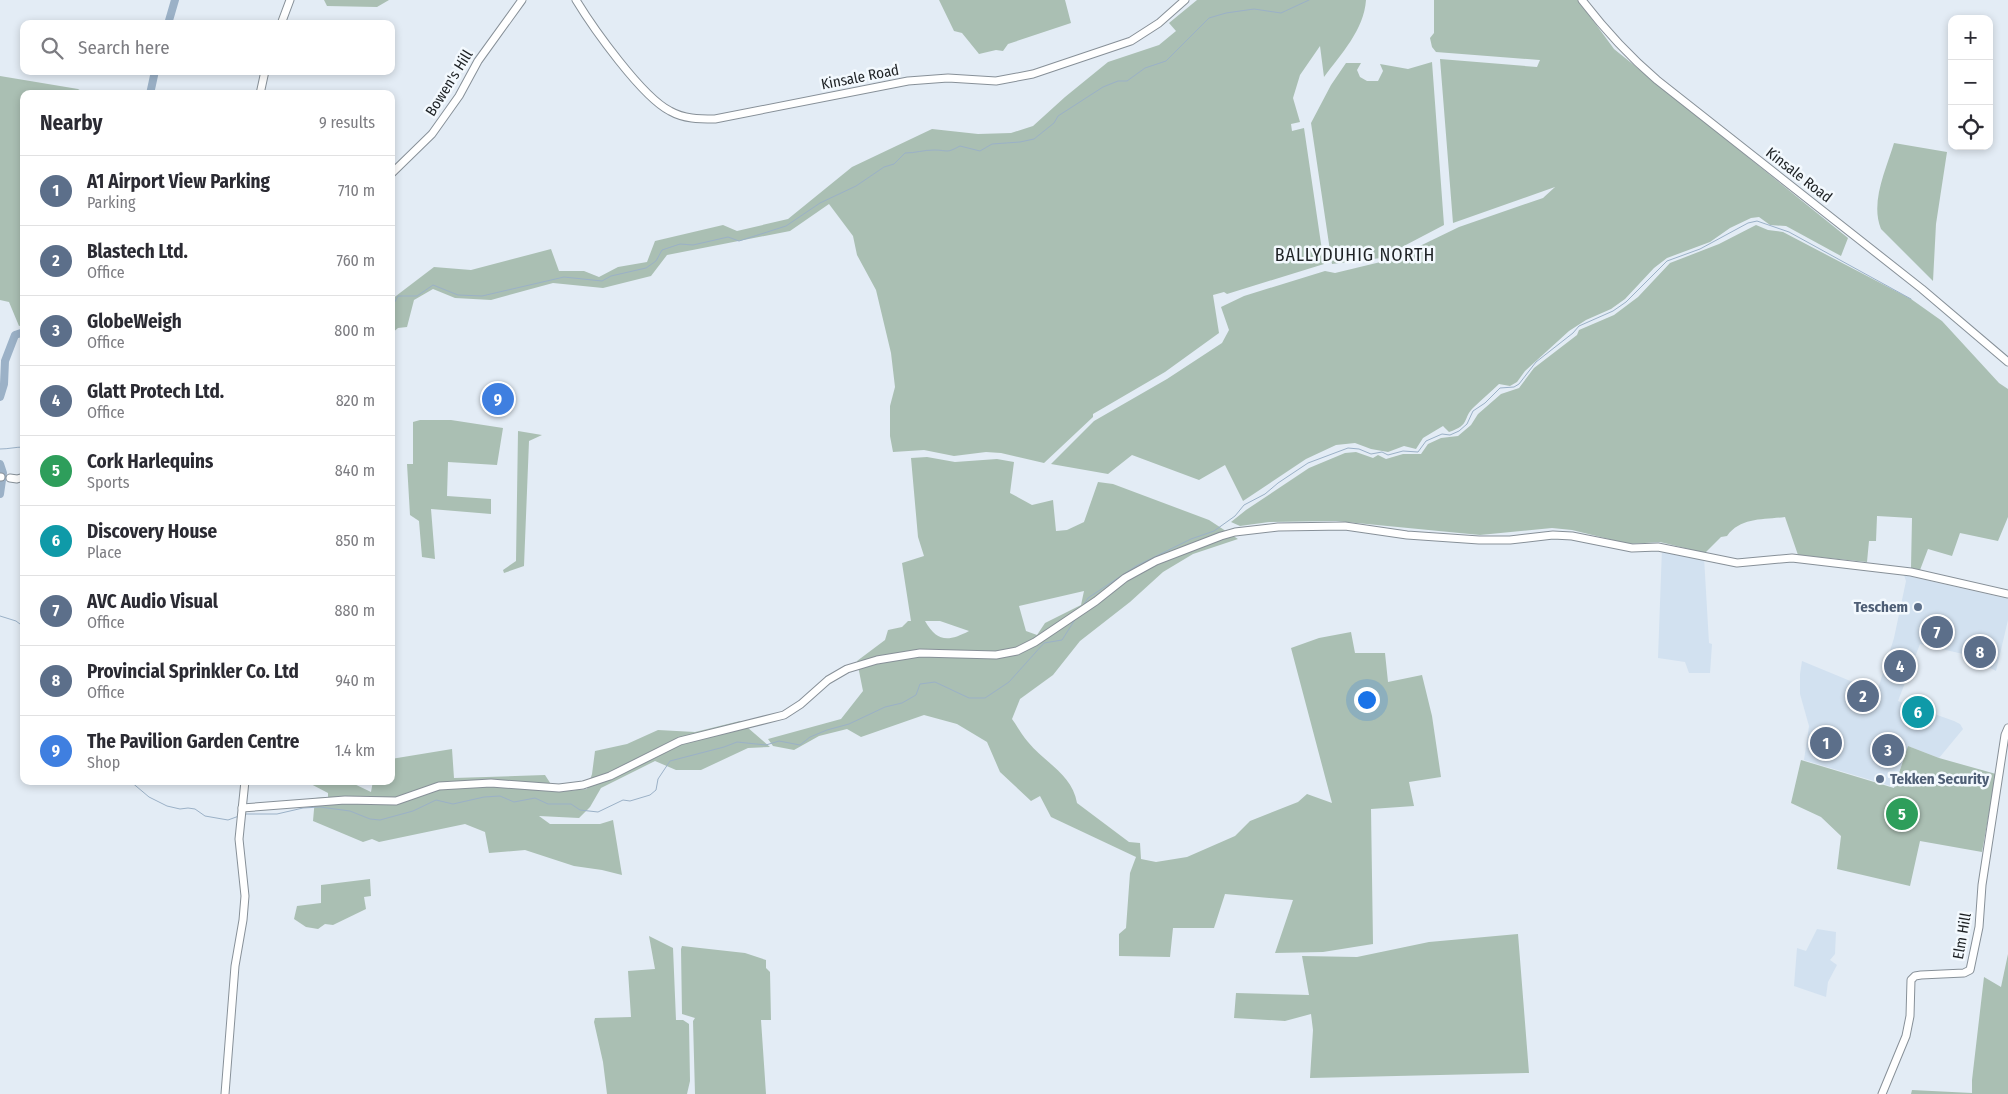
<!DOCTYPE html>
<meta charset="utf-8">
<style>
:root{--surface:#fff;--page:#f7f7f7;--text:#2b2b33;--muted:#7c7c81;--line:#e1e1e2;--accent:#1a73e8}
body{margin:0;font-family:"Fira Sans Condensed",sans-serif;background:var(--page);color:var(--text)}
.controls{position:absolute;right:15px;top:15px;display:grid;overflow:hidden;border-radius:10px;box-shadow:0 2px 8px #0003}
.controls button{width:45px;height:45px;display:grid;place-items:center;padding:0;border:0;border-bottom:1px solid var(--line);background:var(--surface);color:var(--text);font:25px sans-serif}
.you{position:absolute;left:1366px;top:699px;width:18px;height:18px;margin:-12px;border:4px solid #fff;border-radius:50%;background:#1a73e8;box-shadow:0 0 0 8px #1a73e833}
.badge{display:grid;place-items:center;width:32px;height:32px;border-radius:50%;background:var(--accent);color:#fff;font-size:16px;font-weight:700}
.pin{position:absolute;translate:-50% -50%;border:2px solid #fff;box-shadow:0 1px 5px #0006}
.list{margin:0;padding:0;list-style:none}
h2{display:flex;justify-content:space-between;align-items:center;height:65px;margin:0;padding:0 20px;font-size:21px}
h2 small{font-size:16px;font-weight:400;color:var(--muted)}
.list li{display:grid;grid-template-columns:32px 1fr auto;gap:15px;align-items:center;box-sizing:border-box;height:70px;padding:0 20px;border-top:1px solid var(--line)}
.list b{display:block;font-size:19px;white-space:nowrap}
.list p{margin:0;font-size:16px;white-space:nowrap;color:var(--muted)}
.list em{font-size:16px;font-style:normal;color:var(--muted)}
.icon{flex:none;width:28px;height:28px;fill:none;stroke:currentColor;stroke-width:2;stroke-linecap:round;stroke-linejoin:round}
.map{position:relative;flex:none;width:2008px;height:1094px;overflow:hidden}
.search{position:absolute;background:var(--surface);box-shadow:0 2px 8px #0003;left:20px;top:20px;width:375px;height:55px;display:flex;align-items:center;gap:12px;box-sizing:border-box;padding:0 18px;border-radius:10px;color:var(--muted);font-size:19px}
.panel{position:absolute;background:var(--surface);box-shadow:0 2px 8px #0003;left:20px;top:90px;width:375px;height:695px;border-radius:10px}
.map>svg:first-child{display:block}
.built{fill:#d2e1f0}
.green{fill:#aabfb3;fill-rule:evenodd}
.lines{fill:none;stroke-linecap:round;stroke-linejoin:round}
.stream{stroke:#9bb1c7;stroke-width:1}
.river{stroke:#9bb1c7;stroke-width:8}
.secondary-casing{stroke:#879098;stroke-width:9}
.secondary{stroke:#fff;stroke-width:7}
.service-dot{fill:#5c6f8a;stroke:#f3f9fe;stroke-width:2}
.labels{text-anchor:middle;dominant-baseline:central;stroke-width:5;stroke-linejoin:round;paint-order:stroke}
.street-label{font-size:15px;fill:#1e2225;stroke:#f3f9fe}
.service-label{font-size:15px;font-weight:bold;fill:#4e5e75;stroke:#f3f9fe;text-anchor:end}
.quarter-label{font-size:18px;letter-spacing:1px;fill:#1e2225;stroke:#f3f9fe}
</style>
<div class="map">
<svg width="2008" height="1094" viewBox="0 0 2008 1094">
<rect width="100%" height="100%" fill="#e3ecf5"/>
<g class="built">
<polygon points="1662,548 1704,557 1709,643 1712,644 1710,673 1689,673 1685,662 1658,658"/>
<polygon points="1904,575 2008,599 2008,620 1996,671 1963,654 1920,644 1898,701 1954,721 1960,724 1963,729 1939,758 1908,746 1894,787 1804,760 1809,726 1800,694 1800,674 1802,661 1877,692 1894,638 1906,581"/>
<polygon points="1817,929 1836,932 1835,954 1830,960 1837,965 1828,982 1826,997 1794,986 1797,948 1806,951"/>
</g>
<g class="green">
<polygon points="324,0 389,0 377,7 327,6"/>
<polygon points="939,0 1065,0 1071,23 1008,44 1003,51 996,50 979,54 962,33 954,31"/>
<path d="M1197,0H1366C1364,30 1341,54 1324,77L1320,46L1300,75L1293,98L1300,122L1291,124L1292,131L1304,128L1324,264L1227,294L1224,292L1213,295L1219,333L1165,372L1093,414V417L1044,463L1001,453L986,452L954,456L924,450L893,452L890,436V406L895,387L891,353L876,290L857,255L853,236L829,204L790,231L667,255L651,276L603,288L553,283L491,300L455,298L433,289L414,300L407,327L398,328L391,334L392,299L434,267L471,270L551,249L559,271H584L599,277L618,267L647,262L655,241L723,225L737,231L788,219L852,167L932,129L978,134L1011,133L1033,126L1065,97L1108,62L1159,45L1176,31L1169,23Z"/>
<path d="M1434,0H1578L1614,49L1848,238L1841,256L1786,226L1770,225L1759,217L1751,218L1730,228L1710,242L1667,258L1654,268L1625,299L1611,309L1586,320L1569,331L1525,371L1517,382L1510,386L1499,384C1491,392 1482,399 1474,407C1462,418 1471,425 1449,432L1443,426L1423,438L1416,449L1404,446L1388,452L1371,449L1355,443L1336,445L1306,459L1243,501L1225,465L1199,480L1132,455L1108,474L1051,464L1094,421L1167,379L1222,343L1229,330L1221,307L1244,296L1325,271L1335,273L1393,259L1459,227L1543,198L1555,187L1453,223L1440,59L1537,67L1540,60L1436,52L1432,47L1430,38L1434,33Z"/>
<polygon points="1432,62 1444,225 1381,258 1332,264 1311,123 1331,85 1346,63 1361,63 1357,70 1360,77 1367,81 1378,81 1383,71 1380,64 1408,69"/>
<polygon points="0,76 78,89 86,94 24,94 24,325 19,326 9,302 0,300"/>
<path d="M1894,143L1947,152L1936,224L1933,281L1881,229C1870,202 1886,170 1894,143Z"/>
<path d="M1756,225L1768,230L1783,232L1911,299L1942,321L1999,383L2008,389V517L1998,541L1960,533L1952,556L1928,549L1920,570L1911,568L1912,518L1877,516L1876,541H1869L1867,562L1798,555L1785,517C1763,520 1741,517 1727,536L1721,537L1705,553L1660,542L1629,544L1572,530L1552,528L1480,535L1336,521L1269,522L1240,526L1231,522L1246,510L1309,468L1345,453L1356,452L1373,458L1378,455L1386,459L1403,454H1421L1428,444L1441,438L1458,436L1471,425L1478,414L1501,394L1519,388L1534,368L1577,335L1579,330L1614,315L1638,297L1670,263L1719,244Z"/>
<polygon points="420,420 451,420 503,428 497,465 448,462 447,496 491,499 491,514 431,509 435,559 422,557 419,521 410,515 407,464 413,464 413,422"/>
<polygon points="518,431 542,435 529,441 524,566 504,573 503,570 516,561"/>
<path d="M927,457L955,462L997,459L1014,462L1010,493L1032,505L1053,500L1056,531L1067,530L1084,522L1098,482L1113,484L1209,520L1238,539L1193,554L1163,572L1130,602L1080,641L1053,675L1020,699L1012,719C1017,726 1022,735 1028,742C1045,763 1072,774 1077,803L1129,842L1140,843L1141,859L1156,862L1187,857L1235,836L1250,821L1298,802L1307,794L1332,803L1291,648L1319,638L1351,632L1355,653H1385L1388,682L1422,675L1432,716L1441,777L1409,782L1414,806L1371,809L1373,944L1323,952L1275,953L1293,900L1225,894L1214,928H1173L1170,957L1119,956V934L1126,928L1130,873L1136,857L1051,817L1040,796L1031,801L1000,772L987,742L957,724L924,715L861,737L847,729L819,736L794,750L773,746L768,739L841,719L863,691L857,661L885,640L888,630L902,627L908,621H911L902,563L924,556L918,537L911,458ZM1084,591L1081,605L1045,623L1037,635L1026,631L1019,606ZM925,621H940L969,631C948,642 937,642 925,621Z"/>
<polygon points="740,721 770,747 748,748 701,770 676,770 655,761 601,788 590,807 579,818 539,816 550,824 600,824 613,820 622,875 602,870 574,866 525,850 489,853 485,832 465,824 379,842 372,839 363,842 313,821 315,798 328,797 328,793 305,781 348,781 371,792 373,781 391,781 391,759 452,749 454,778 545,775 556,792 587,789 592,774 595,751 627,744 658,730 695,732"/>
<polygon points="1908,746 1939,758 1996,774 1982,852 1920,841 1910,886 1837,869 1841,836 1821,817 1791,803 1801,760 1894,788"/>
<polygon points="370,879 371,896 364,897 366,909 333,925 325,924 318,929 306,927 294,919 297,906 321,903 321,885"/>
<polygon points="1518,934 1529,1073 1310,1078 1313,1030 1311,1014 1285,1021 1234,1018 1236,993 1309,995 1302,956 1357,957 1429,942"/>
<polygon points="649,936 673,948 676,1020 683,1020 689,1024 690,1081 687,1094 607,1094 603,1062 594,1022 595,1018 631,1017 628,971 655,969"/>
<polygon points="682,946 745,953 766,960 766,968 770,972 771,1020 761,1020 766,1094 695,1094 693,1021 695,1018 682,1014 681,949"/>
<polygon points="2008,954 2008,1094 1911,1094 1912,1090 1972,1093 1972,1080 1984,977 2001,987"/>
</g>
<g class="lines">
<g class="stream">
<path d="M391,309L398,296H417L433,285L458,295L482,296L564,277L602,281L611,276L646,268L656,261L662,250L680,244L693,245L728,237L739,241L786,226L820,203L856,186L884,167L894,164L905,153C915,153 924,150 934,150C949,150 945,154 960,146L980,151L992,144L1020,142L1034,139L1054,123L1058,116L1103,87L1118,81H1127L1145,68L1166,61L1209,18L1226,13L1254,9L1281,13L1309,0"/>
<path d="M0,449C9,449 15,447 24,447"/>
<polyline points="1083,606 1088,598 1136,566 1191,539 1214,531 1235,516 1244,505 1265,494 1278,483 1308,463 1348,448 1359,449 1371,454 1382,452 1388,455 1403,451 1418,452 1426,441 1442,434 1450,435 1459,431 1467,424 1473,411 1485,403 1500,388 1514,387 1519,384 1536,362 1573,333 1579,326 1613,311 1626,302 1667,261 1700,249 1748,223 1757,221 1789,232 1911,299"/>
<polyline points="0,616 16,621 24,627"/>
<polyline points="130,781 149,797 167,806 180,809 188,808 195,809 205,816 228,820 239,816"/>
<polyline points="245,814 277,814 303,808 320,807 350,811 370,819 380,820 413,811 436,800 453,804 484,797 500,796 514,802 535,798 548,804 571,804 580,810 598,812 623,800 630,801 650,795 656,790 658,779 670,761 724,747 737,742 766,745 779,741 800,745 810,737 827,730 849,724 885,707 902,703 916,695 920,684 935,682 969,698 985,698 1009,682 1044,643 1062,640 1076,618"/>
</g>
<g class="river">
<polyline points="168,24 175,0"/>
<polyline points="150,94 155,71"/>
<polyline points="0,397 4,384 5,361 15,335 24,332"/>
<polyline points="0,464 3,473 0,494"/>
</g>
<g class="secondary-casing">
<g id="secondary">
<path d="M576,0C593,28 642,97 670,111C684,119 699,119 715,119L908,81L948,78L996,81L1033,74L1131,41L1159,23L1185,0"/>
<path d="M1582,0C1605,30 1629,56 1657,80L1922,289L2008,362"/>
<polyline points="281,24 290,0"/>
<polyline points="260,94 265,71"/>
<polyline points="391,174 432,134 459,96 478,61 522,0"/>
<polyline points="0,477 1,477"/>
<polyline points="10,478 17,479 24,477"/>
<polyline points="242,808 345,800 396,801 439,786 491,783 559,788 583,785 610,776 680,741 784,715 801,704 828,680 847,669 877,660 920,653 996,655 1017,651 1035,642 1096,601 1125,578 1156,561 1221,536 1235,532 1278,527 1345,526 1407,535 1479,540 1510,540 1553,535 1572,536 1632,548 1658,547 1737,563 1792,558 1911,572 2008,594"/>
<polyline points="225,1094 235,966 243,920 245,896 239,839 245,781"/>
<polyline points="1882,1094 1906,1036 1910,1016 1911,980 1915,976 1921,975 1964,973 1970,970 1979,927 1982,885 2005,735 2008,728"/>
</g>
</g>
<use href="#secondary" class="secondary"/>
</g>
<g class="service-dot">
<circle cx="1918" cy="607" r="5"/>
<circle cx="1880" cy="779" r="5"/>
</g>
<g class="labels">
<g class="street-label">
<text transform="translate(860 77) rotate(-11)">Kinsale Road</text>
<text transform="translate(449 83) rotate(-58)">Bowen's Hill</text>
<text transform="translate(1799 175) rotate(38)">Kinsale Road</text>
<text transform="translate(1962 936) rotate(-80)">Elm Hill</text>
</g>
<g class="service-label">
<text x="1908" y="607">Teschem</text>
<text x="1890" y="779" text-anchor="start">Tekken Security</text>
</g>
<g class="quarter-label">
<text x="1355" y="255">BALLYDUHIG NORTH</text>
</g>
</g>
</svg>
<div class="controls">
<button>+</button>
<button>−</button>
<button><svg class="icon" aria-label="locate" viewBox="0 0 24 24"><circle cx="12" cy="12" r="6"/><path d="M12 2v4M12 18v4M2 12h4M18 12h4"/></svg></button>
</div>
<div class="you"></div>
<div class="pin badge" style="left:1826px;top:743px;background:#5c6f8a">1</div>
<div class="pin badge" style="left:1863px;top:696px;background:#5c6f8a">2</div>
<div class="pin badge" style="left:1888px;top:750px;background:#5c6f8a">3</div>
<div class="pin badge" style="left:1900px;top:666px;background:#5c6f8a">4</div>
<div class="pin badge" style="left:1902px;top:814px;background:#2e9e5b">5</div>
<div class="pin badge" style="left:1918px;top:712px;background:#0f9aa8">6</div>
<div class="pin badge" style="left:1937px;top:632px;background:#5c6f8a">7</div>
<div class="pin badge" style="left:1980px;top:652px;background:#5c6f8a">8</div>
<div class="pin badge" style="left:498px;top:399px;background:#3f7fe0">9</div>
<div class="search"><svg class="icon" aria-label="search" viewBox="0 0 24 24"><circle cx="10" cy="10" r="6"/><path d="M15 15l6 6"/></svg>Search here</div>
<section class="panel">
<h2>Nearby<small>9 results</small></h2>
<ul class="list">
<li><span class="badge" style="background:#5c6f8a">1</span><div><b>A1 Airport View Parking</b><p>Parking</p></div><em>710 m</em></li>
<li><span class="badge" style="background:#5c6f8a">2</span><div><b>Blastech Ltd.</b><p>Office</p></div><em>760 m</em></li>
<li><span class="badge" style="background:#5c6f8a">3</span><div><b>GlobeWeigh</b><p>Office</p></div><em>800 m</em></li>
<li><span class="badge" style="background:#5c6f8a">4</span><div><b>Glatt Protech Ltd.</b><p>Office</p></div><em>820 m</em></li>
<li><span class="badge" style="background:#2e9e5b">5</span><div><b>Cork Harlequins</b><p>Sports</p></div><em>840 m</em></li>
<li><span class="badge" style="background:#0f9aa8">6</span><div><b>Discovery House</b><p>Place</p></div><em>850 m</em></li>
<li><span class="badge" style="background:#5c6f8a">7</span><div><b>AVC Audio Visual</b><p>Office</p></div><em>880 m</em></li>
<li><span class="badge" style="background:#5c6f8a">8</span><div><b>Provincial Sprinkler Co. Ltd</b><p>Office</p></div><em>940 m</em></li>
<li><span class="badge" style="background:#3f7fe0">9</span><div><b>The Pavilion Garden Centre</b><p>Shop</p></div><em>1.4 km</em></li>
</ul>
</section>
</div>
